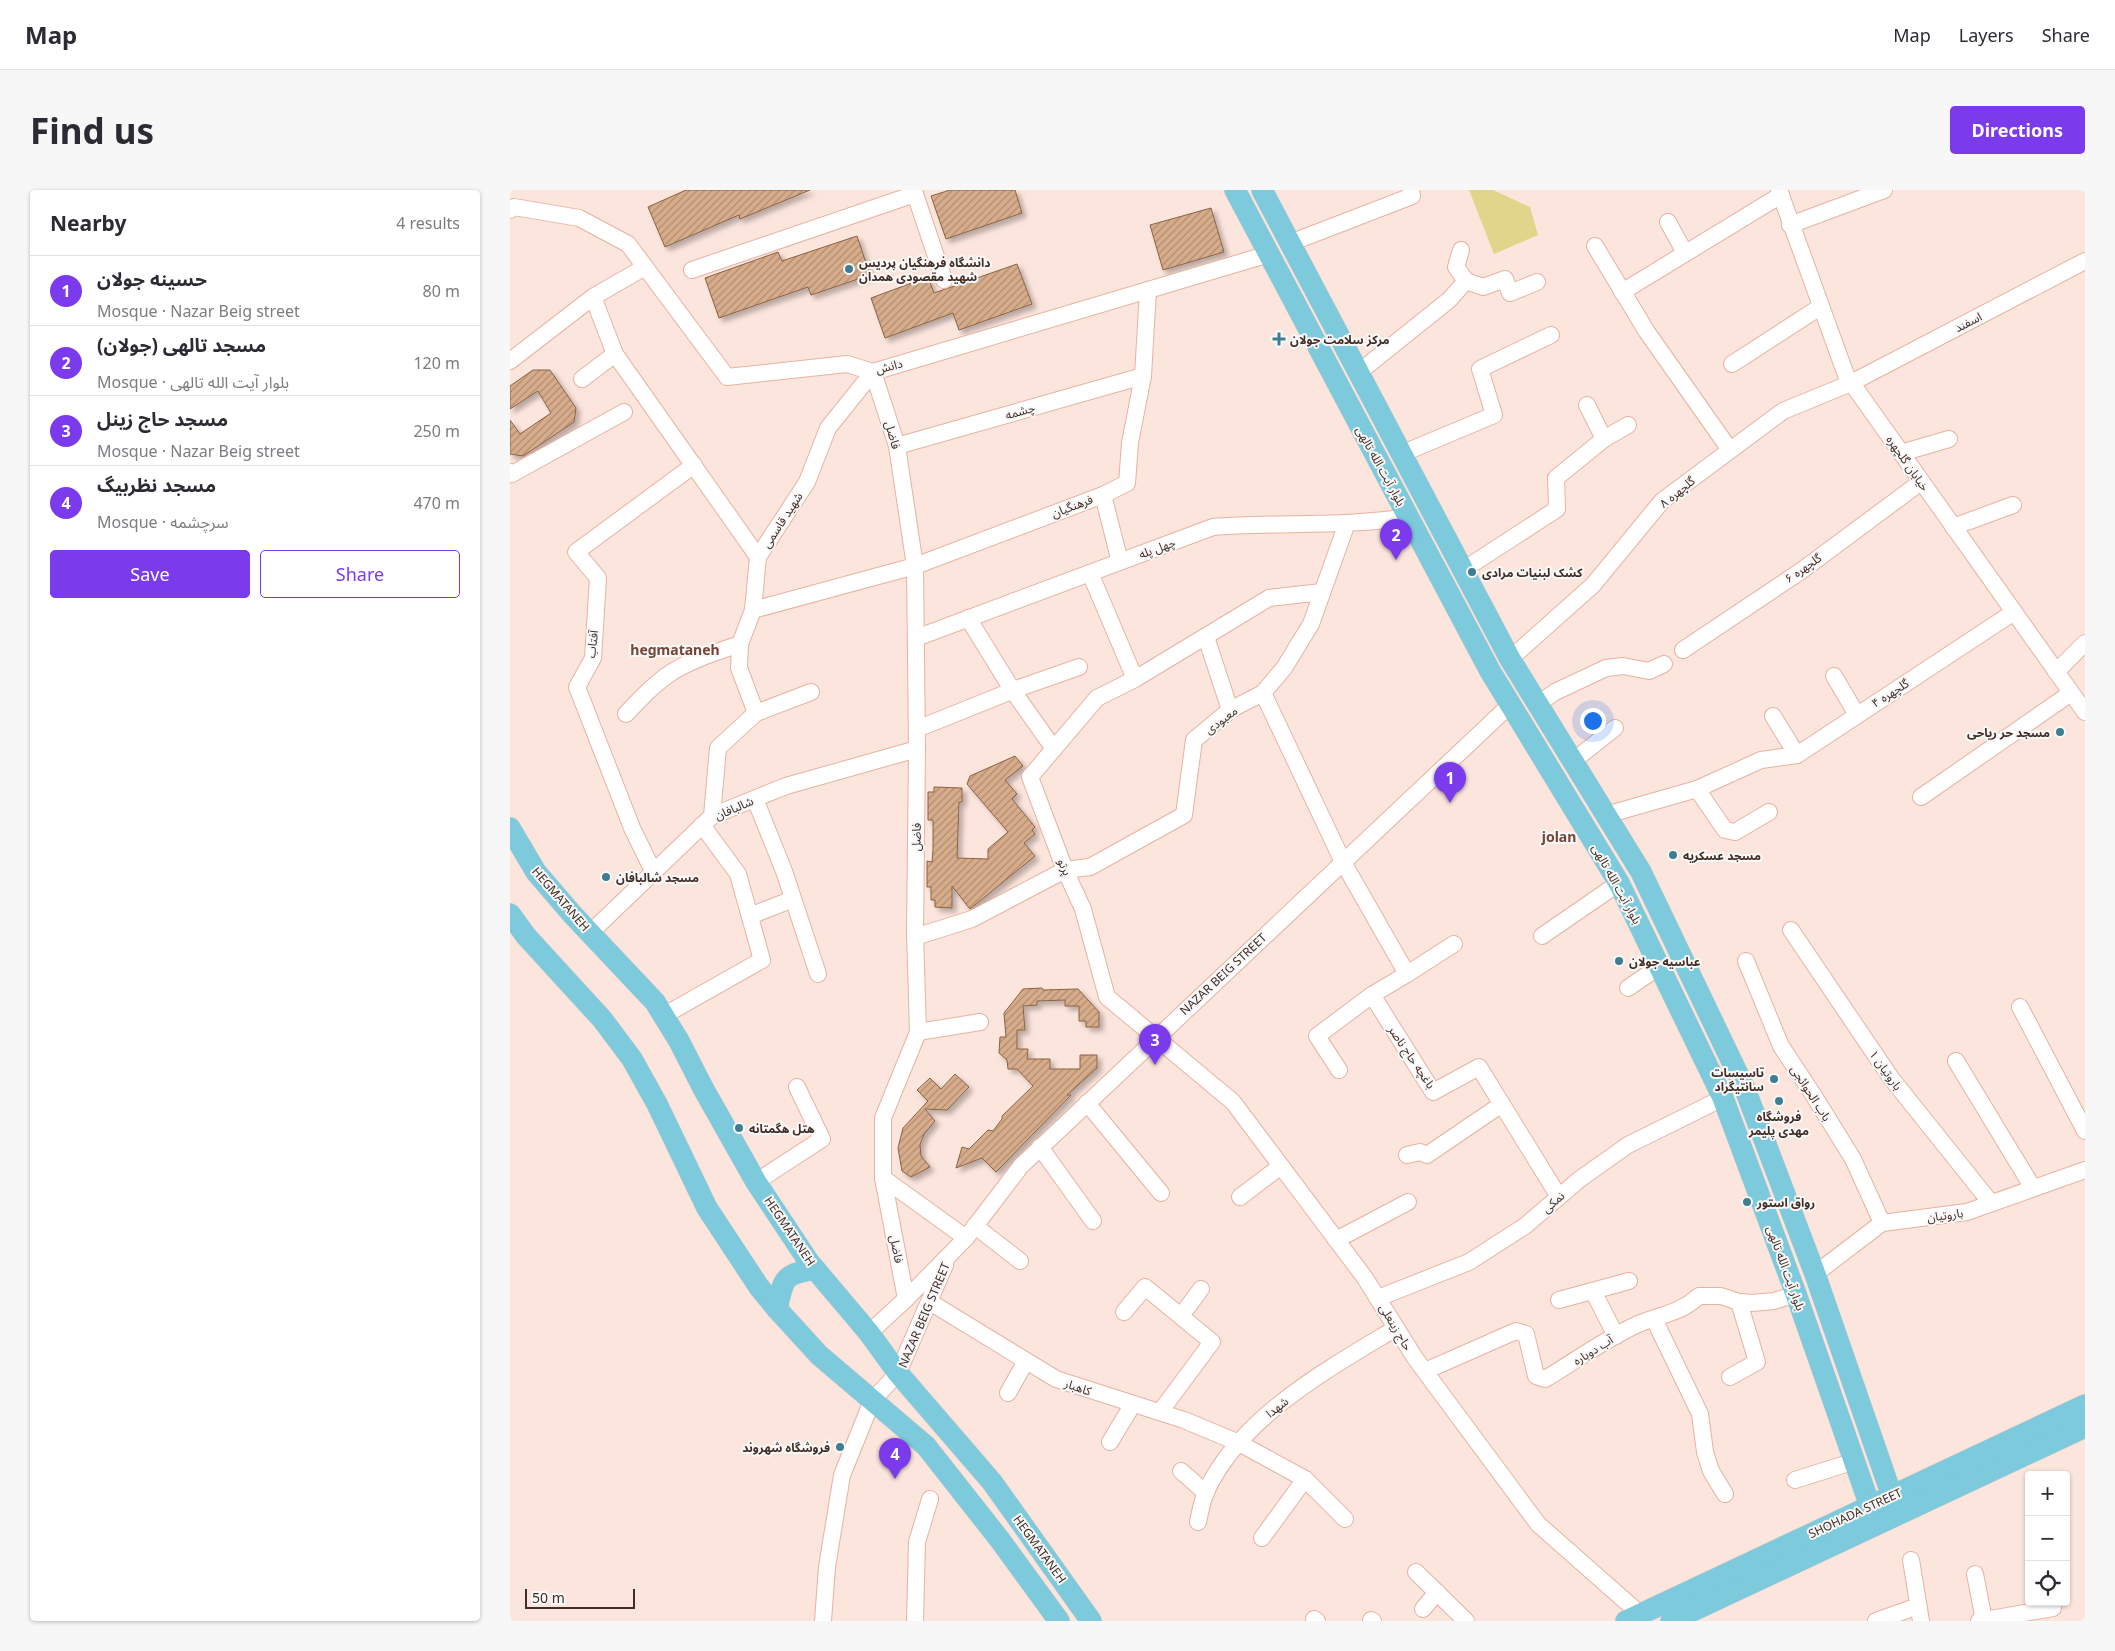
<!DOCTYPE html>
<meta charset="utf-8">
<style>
:root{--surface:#fff;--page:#f7f7f7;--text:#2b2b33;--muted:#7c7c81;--line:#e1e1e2;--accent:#7c3aed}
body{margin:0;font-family:"Noto Sans","Noto Sans Arabic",sans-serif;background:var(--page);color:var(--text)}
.controls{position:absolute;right:15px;bottom:15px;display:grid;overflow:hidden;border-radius:5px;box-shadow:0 1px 4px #0004}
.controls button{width:45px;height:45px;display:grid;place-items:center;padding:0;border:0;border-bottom:1px solid var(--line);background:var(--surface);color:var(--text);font:25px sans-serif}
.scale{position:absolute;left:15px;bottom:12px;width:110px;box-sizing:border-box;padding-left:5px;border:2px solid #422c25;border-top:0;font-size:14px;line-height:18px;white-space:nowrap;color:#422c25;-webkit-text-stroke:4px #f8f8f8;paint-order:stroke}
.you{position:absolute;left:1082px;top:530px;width:18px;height:18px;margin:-12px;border:4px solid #fff;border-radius:50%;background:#1a73e8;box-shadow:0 0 0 8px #1a73e833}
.badge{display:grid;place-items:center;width:32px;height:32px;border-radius:50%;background:var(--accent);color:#fff;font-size:16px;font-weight:700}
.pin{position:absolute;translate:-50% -41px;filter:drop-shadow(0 1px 2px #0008)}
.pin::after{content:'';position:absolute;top:26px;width:18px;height:15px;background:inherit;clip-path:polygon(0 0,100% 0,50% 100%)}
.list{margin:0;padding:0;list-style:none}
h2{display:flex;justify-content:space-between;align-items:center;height:65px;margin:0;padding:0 20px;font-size:21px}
h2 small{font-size:16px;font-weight:400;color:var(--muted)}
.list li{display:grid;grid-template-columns:32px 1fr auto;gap:15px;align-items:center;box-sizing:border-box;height:70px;padding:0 20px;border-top:1px solid var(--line)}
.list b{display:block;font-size:19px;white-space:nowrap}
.list p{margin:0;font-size:16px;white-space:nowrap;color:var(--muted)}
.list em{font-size:16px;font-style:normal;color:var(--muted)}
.actions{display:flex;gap:10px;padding:15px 20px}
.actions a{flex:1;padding:11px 0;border:1px solid var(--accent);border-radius:5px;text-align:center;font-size:18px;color:var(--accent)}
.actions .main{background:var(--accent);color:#fff}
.icon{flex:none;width:28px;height:28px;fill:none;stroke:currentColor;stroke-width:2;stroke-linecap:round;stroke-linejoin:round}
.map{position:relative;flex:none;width:1575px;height:1431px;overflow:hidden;border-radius:5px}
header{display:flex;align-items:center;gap:30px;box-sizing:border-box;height:70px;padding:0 25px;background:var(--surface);border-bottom:1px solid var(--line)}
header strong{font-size:24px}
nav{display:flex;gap:28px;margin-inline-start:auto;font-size:18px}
.intro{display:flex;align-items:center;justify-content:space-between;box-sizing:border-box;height:120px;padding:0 30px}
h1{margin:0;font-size:35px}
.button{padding:12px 22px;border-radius:5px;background:var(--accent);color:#fff;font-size:18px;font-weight:700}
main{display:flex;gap:30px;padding:0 30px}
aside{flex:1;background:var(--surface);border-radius:5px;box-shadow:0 1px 4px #0004}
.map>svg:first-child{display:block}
.green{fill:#e1d58b}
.building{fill:url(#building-hatch);stroke:#8a6242;filter:url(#shadow)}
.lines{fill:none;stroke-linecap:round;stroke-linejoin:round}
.minor-casing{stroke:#e8b29f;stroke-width:18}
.major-casing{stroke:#d2cccb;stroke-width:22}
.minor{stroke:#fff;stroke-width:16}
.major{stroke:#7dcadd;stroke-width:21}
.poi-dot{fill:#3e7e92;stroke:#f8f8f8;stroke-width:2}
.labels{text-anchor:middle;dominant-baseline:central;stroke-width:4;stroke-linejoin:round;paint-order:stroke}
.poi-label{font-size:12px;font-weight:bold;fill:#422c25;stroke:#f8f8f8;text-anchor:start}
.street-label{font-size:12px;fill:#422c25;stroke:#f8f8f8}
.neighbourhood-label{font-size:14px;font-weight:bold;fill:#744636;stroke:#f8f8f8}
</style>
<header>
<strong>Map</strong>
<nav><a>Map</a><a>Layers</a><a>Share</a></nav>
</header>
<div class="intro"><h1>Find us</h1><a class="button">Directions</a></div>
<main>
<aside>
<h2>Nearby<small>4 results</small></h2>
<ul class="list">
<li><span class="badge">1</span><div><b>حسینه جولان</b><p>Mosque · Nazar Beig street</p></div><em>80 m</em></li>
<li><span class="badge">2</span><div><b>مسجد تالهی (جولان)</b><p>Mosque · بلوار آیت الله تالهی</p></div><em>120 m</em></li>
<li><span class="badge">3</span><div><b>مسجد حاج زینل</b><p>Mosque · Nazar Beig street</p></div><em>250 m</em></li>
<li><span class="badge">4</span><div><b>مسجد نظربیگ</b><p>Mosque · سرچشمه</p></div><em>470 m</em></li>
</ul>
<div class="actions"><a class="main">Save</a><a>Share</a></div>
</aside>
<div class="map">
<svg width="1575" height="1431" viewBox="0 0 1575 1431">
<defs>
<pattern id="building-hatch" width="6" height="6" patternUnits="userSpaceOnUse" patternTransform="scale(1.25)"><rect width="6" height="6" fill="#d7ac8a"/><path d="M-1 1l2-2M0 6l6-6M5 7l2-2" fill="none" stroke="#b08c71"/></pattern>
<filter id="shadow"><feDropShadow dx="4" dy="4" stdDeviation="2.5" flood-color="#0004"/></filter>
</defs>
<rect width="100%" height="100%" fill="#fce5dd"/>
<polygon class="green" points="959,0 983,0 1020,17 1028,45 984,64"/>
<g class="building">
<polygon points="176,0 300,0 230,29 229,25 155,57 138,17"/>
<polygon points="440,0 505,0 512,23 436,49 421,6"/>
<polygon points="701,18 714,62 653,80 640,35"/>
<polygon points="347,46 360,85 301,105 298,97 209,128 195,88 268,62 272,71"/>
<polygon points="507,74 522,114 449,140 443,123 375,148 361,108 418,87 424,103"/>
<polygon points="23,180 40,180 66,218 64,232 13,266 0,264 0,230 10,244 41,223 28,201 0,219 0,196"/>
<polygon points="505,566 513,576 495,590 507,604 502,609 525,637 522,640 525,644 514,653 525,666 460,719 442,696 442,718 425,717 425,710 421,710 421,697 417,697 417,671 422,672 423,660 423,630 418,630 418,602 424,602 424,597 452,598 452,612 449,612 447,668 478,669 478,659 498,642 457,594 460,586"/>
<polygon points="532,798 533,800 568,799 589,822 589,837 576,837 576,831 569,831 569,816 555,816 555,810 527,811 527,815 513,816 515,840 507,840 507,859 518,859 517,869 540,869 540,879 570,879 570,865 587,865 587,878 557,905 561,905 486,982 472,968 446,978 452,957 459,959 478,940 483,941 492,929 492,926 523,896 507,879 498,879 497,870 489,863 490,847 496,847 494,823 513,799"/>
<polygon points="445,884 459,897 437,920 415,919 425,931 414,944 410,955 411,966 420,977 401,987 392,981 388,958 393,938 418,911 407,900 420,888 431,899"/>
</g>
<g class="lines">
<g class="minor-casing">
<g id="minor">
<polyline points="1269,0 1336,185 1575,522"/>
<polyline points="405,4 434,90"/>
<polyline points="0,20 4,17 69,28 118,54 217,187 337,174 363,182 759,64"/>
<polyline points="1158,32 1175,63"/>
<polyline points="1280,35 1374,0"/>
<polyline points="780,53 902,6 901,0"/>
<polyline points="1085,56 1137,142 1220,260"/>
<polyline points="135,77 83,107 105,164 248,367"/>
<polyline points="182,80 405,4 404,0"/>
<polyline points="956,91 973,97 995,89 1000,103 1027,92"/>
<polyline points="1112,102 1271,5"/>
<polyline points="0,171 83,107"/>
<polyline points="1222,174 1310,117"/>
<polyline points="363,182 387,256 405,376 407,559 405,743 408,842 373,928 373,988 396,1109"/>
<polyline points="848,183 939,110 956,91 946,77 951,60"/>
<polyline points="72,189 105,164"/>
<polyline points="1094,249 1118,235"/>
<polyline points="387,256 633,186"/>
<polyline points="1391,263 1439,249"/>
<polyline points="891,264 984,225 970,179 1041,145"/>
<polyline points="0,282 2,284 114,222"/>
<polyline points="593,305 610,372"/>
<polyline points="1443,337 1503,315"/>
<polyline points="953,380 1047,319 1046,288 1094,249 1077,215"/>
<polyline points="580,383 625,489"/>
<polyline points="812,402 759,408 625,489 587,508 520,587 555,680 573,719 597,807 723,912 855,1088 905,1168 1028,1334 1130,1424"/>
<polyline points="243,420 405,376 593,305 617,293 620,253 633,186 638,100"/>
<polyline points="458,428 503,501 544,559"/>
<polyline points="696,447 720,520"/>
<path d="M406,448L703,337C768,332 834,337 900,327"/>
<polyline points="1173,460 1291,381 1411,292"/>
<polyline points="1000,469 1083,395 1152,311 1273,221 1341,193 1575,71"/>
<polyline points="1546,482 1575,453"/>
<polyline points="1324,486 1347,525"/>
<polyline points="753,503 833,672 897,784 862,805 923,902 969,877 1049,1007"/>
<polyline points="1028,514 1045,502 1096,478 1113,476 1139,481 1154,474"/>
<polyline points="246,523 229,478 230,454 243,420 248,367 297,292 318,238 363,182"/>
<path d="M116,524C130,509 144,494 162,482C183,469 207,462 230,454"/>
<polyline points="1263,526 1287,565"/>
<polyline points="407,539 509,498 569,477"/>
<polyline points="1063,571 1105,538"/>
<polyline points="1187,599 1215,640 1225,642 1259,622"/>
<polyline points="1411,607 1561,503"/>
<polyline points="245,609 274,681 308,784"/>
<polyline points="1096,625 1187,599 1251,570 1287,565 1504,422"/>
<polyline points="202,626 208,558 246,523 301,502"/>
<polyline points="143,681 122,638 67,497 83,468 88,388 66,362 184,275"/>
<polyline points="240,726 283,709"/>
<polyline points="1281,740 1381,888 1481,1013"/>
<polyline points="80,743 202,626 276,596 407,559"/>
<polyline points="1032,746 1109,693"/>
<polyline points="405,747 462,729 555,680 580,677 674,625 684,550 720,520 753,503 774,478 801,434 837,333"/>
<polyline points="1236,771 1271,856 1304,906 1343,969 1372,1033"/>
<polyline points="897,784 944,754"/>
<polyline points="1118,798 1150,776"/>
<polyline points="1510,817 1575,941"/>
<polyline points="153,826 252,770 228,684 192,635"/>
<polyline points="408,842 470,832"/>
<polyline points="1446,871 1523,998"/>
<polyline points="829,880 807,846 862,805"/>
<polyline points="577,913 651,1003"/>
<polyline points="530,957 583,1031"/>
<polyline points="897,965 910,962 917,965 992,914"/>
<polyline points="373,988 456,1048"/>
<polyline points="246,992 312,949 287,897"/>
<polyline points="730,1007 771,976"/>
<polyline points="465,1036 510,1071"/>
<polyline points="826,1050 898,1012"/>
<polyline points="1305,1084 1372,1033 1457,1022 1575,980"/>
<polyline points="1083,1101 1106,1146"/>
<polyline points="868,1108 959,1072 1015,1036 1070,989 1118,955 1213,908"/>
<polyline points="1049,1110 1119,1091"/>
<polyline points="420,1112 546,1189 674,1230 729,1253 795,1289 835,1329"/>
<polyline points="614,1122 635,1097 702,1152 650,1222"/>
<polyline points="671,1126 691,1099"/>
<polyline points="1144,1129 1190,1224 1195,1262 1201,1281 1215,1304"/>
<polyline points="359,1143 396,1109 456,1048 511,976 1000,515"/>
<path d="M915,1181L1006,1141L1016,1144L1026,1186L1035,1189C1065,1171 1094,1150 1126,1135C1150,1124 1168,1125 1189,1106H1211L1229,1112L1242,1113L1264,1111L1286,1104"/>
<polyline points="1220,1187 1247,1172 1229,1112"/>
<polyline points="498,1203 516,1171"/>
<polyline points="600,1252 623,1214"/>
<polyline points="671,1281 696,1303"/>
<polyline points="1285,1290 1345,1271"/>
<path d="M688,1332C690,1322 692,1311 696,1302C730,1227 818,1179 886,1138"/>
<polyline points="752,1348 795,1289"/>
<polyline points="1401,1370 1411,1431"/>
<polyline points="906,1382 956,1431"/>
<polyline points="1465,1384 1474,1430"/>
<polyline points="913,1419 927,1402"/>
<polyline points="804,1429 807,1431"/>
<polyline points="861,1430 863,1431"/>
<polyline points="313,1431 317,1377 332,1285 362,1211 388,1183 435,1075"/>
<polyline points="405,1431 407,1352 420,1309"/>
<polyline points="1366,1431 1408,1416"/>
<polyline points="1469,1431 1543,1418"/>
</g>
</g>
<g class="major-casing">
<g id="major">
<polyline points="725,0 980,481 1109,693 1213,908 1286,1104 1360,1316"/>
<polyline points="752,0 1000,469 1131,682 1235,899 1305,1084 1382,1306"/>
<polyline points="0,638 26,682 62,724 145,812 169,851 193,898 246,992 299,1072 359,1143 388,1183 482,1292 581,1431"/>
<polyline points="0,724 16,746 92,829 122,869 147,914 197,1018 249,1097 267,1119 309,1165 416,1256 490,1350 549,1431"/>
<path d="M267,1119C274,1088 272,1085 305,1079"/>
<polyline points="1116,1431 1575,1215"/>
<polyline points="1161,1431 1575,1237"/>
</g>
</g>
<use href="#minor" class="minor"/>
<use href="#major" class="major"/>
</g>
<g class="poi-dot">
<circle cx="339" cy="79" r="5"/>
<path d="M766.5 141.5h5v5h5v5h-5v5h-5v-5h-5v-5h5z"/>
<circle cx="962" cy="382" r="5"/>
<circle cx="1550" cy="542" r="5"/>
<circle cx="1163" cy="665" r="5"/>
<circle cx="96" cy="687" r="5"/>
<circle cx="1109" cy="771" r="5"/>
<circle cx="1264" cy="889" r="5"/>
<circle cx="1269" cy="911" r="5"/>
<circle cx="229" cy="938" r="5"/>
<circle cx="1237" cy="1012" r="5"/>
<circle cx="330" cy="1257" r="5"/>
</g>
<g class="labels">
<g class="poi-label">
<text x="349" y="72">دانشگاه فرهنگیان پردیس<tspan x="349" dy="14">شهید مقصودی همدان</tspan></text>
<text x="780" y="149">مرکز سلامت جولان</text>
<text x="972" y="382">کشک لبنیات مرادی</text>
<text x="1540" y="542" text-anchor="end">مسجد حر ریاحی</text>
<text x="1173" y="665">مسجد عسکریه</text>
<text x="106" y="687">مسجد شالبافان</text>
<text x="1119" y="771">عباسیه جولان</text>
<text x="1254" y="882" text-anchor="end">تاسیسات<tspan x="1254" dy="14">سانتیگراد</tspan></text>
<text x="1269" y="926" text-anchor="middle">فروشگاه<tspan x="1269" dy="14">مهدی پلیمر</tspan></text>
<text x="239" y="938">هتل هگمتانه</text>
<text x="1247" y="1012">رواق استور</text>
<text x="320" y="1257" text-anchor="end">فروشگاه شهروند</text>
</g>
<g class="street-label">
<text transform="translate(1458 132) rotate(-27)">اسفند</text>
<text transform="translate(379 176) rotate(-14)">دانش</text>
<text transform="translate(510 221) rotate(-16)">چشمه</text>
<text transform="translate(383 245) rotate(74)">فاضل</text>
<text transform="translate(1398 273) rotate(55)">خیابان گلچهره</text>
<text transform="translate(871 276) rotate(61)">بلوار آیت الله تالهی</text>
<text transform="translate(1167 302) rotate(-39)">گلچهره ۸</text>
<text transform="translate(562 316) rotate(-21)">فرهنگیان</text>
<text transform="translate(272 330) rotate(-57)">شهید قاسمی</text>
<text transform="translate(647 358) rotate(-20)">چهل پله</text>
<text transform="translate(1293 378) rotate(-35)">گلچهره ۶</text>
<text transform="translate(82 454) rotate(-83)">آفتاب</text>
<text transform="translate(1380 503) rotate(-33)">گلچهره ۴</text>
<text transform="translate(711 530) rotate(-37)">معبودی</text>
<text transform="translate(224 618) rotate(-23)">شالبافان</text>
<text transform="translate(406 647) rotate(-89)">فاضل</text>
<text transform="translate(555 677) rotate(68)">پرتو</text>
<text transform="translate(1107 694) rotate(61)">بلوار آیت الله تالهی</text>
<text transform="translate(51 709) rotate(49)">HEGMATANEH</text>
<text transform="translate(713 784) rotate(-43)">NAZAR BEIG STREET</text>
<text transform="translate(902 867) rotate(56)">باغچه حاج ناصر</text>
<text transform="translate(1376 880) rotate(54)">۱ باروتیان</text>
<text transform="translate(1301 903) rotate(57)">باب الحوائجی</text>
<text transform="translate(1043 1012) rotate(-41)">نمکی</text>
<text transform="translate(1435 1025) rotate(-8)">باروتیان</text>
<text transform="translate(280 1041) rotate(56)">HEGMATANEH</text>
<text transform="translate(387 1059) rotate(79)">فاضل</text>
<text transform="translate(1276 1078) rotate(70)">بلوار آیت الله تالهی</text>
<text transform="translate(414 1125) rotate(-67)">NAZAR BEIG STREET</text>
<text transform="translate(886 1137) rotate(59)">حاج زینعلی</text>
<text transform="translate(1083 1160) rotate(-32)">آب دوباره</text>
<text transform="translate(568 1197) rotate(19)">کاهبار</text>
<text transform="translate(767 1217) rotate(-38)">شهدا</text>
<text transform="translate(1345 1323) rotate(-25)">SHOHADA STREET</text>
<text transform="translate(530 1359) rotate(54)">HEGMATANEH</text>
</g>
<g class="neighbourhood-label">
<text x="165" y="459">hegmataneh</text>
<text x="1049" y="646">jolan</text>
</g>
</g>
</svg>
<div class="controls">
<button>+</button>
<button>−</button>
<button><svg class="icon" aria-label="locate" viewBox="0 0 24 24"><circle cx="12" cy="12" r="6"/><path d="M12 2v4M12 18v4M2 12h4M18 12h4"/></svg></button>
</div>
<div class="scale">50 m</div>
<div class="you"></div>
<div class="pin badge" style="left:940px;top:613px">1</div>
<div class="pin badge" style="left:886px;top:370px">2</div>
<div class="pin badge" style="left:645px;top:875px">3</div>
<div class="pin badge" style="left:385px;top:1289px">4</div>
</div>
</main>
